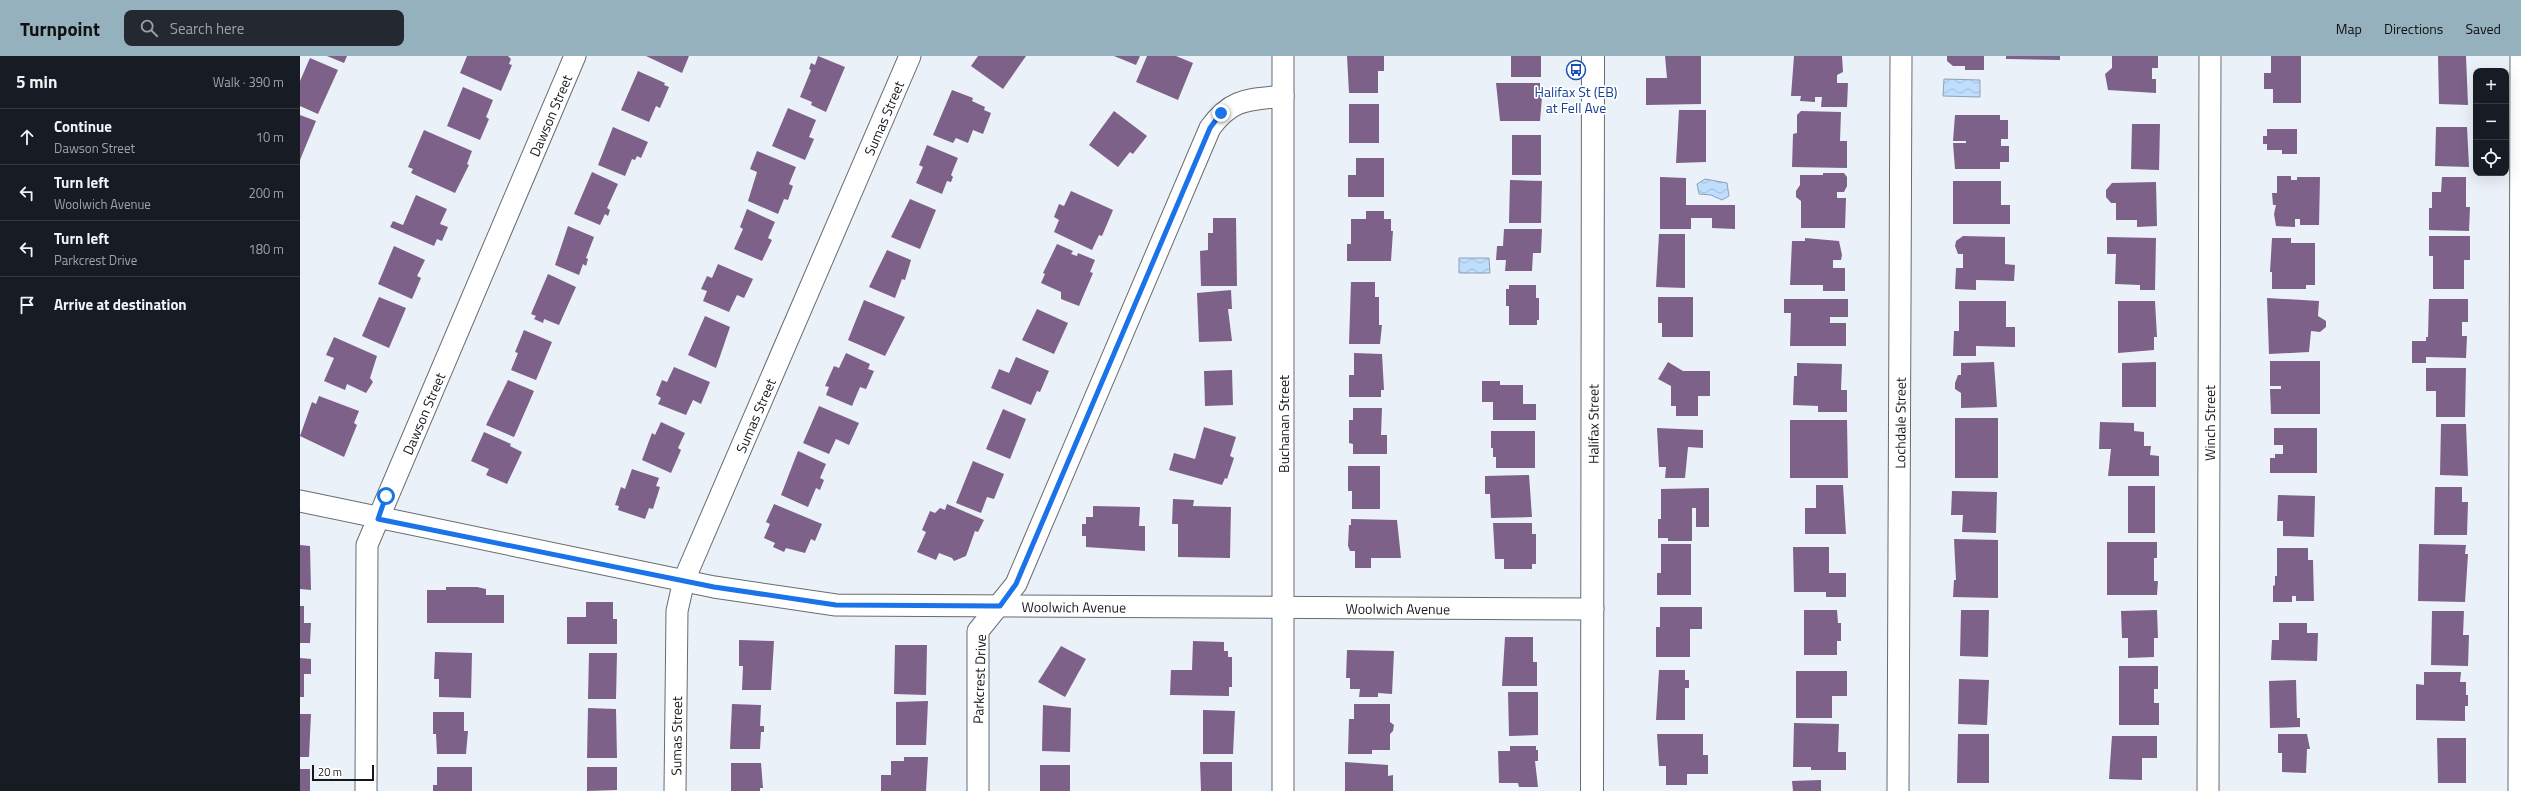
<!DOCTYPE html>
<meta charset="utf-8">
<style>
:root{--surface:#171b24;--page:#242831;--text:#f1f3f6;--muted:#9ea1a6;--line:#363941;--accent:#95b1bd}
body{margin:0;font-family:"Titillium Web",sans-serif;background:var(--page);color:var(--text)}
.controls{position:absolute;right:12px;top:12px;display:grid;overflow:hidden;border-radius:8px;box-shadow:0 4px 16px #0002}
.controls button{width:36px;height:36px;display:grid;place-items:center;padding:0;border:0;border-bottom:1px solid var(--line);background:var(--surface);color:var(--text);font:20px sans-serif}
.scale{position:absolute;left:12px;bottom:10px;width:62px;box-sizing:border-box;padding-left:4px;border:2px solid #151719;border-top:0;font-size:11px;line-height:14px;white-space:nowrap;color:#151719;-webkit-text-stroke:3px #fff;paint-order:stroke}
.stop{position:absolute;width:12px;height:12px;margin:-9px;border:3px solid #1a73e8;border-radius:50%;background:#fff}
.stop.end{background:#1a73e8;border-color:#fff;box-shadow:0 1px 4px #0008}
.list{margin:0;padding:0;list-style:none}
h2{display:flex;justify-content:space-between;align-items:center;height:52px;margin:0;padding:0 16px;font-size:17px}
h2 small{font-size:13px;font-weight:400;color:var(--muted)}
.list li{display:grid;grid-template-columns:26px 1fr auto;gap:12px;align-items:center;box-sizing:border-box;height:56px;padding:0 16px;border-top:1px solid var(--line)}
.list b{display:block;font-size:15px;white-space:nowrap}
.list p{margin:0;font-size:13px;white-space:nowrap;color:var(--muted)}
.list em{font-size:13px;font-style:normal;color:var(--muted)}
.icon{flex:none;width:22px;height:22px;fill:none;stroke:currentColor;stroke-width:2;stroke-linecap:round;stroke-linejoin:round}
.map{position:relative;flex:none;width:2221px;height:735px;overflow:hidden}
header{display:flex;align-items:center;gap:24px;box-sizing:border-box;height:56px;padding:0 20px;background:var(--accent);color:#111}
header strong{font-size:19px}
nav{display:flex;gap:22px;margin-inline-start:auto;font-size:14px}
.search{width:280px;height:36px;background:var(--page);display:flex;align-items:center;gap:10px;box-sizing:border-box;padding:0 14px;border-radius:8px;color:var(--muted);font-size:15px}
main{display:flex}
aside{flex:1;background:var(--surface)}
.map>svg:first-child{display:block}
.water{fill:url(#water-waves);stroke:#8ca2b8}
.building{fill:#7d6188}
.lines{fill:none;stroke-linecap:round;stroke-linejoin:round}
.street-casing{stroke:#676c71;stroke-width:23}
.secondary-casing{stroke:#676c71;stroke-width:24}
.street{stroke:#fff;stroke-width:21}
.secondary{stroke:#fff;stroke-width:22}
.route{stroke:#1a73e8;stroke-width:5}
.labels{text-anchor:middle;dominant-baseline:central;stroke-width:3.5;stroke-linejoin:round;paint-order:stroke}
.transit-label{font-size:14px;fill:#164399;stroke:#fff}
.street-label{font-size:14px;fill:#151719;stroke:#fff}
</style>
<header>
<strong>Turnpoint</strong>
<div class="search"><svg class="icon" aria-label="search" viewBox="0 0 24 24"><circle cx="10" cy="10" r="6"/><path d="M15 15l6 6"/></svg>Search here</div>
<nav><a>Map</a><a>Directions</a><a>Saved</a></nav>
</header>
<main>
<aside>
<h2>5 min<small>Walk · 390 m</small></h2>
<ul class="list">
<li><svg class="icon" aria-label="ahead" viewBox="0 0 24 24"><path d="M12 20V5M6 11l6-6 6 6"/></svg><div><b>Continue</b><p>Dawson Street</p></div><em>10 m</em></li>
<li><svg class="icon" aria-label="left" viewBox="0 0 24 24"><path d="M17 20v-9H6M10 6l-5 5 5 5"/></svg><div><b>Turn left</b><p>Woolwich Avenue</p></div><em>200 m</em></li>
<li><svg class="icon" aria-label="left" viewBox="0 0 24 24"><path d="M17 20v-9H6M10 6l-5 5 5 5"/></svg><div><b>Turn left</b><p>Parkcrest Drive</p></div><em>180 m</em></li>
<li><svg class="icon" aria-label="arrive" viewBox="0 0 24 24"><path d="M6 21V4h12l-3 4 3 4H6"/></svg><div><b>Arrive at destination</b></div></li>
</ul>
</aside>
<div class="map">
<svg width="2221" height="735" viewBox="0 0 2221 735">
<defs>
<pattern id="water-waves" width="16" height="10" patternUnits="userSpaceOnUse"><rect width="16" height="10" fill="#bfddfc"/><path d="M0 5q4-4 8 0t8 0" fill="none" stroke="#a3bdd7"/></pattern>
</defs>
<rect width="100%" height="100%" fill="#ebf1f8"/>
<g class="water">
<polygon points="1644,23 1680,24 1680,41 1643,40"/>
<polygon points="1405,123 1427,127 1429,140 1422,144 1411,139 1399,138 1397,128"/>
<polygon points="1159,202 1189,202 1190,217 1159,217"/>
</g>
<g class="building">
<polygon points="27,0 47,0 44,7"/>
<polygon points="167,0 208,0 211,3 209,8 212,9 201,35 160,17"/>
<polygon points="346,0 389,0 382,17"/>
<polygon points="518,0 545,11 526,56 511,49 512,46 500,41 511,14 509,13 511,7 515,9"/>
<polygon points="678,0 726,0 703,33 671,10"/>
<polygon points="814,0 840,0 836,9"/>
<polygon points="847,0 876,0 893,7 878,44 836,26"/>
<polygon points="1047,0 1084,0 1084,15 1078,15 1078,37 1049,37"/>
<rect x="1211" y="0" width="30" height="21"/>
<polygon points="1365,0 1401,0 1401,48 1346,49 1346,22 1367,22"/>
<polygon points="1494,0 1542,0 1543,16 1537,19 1537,27 1548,27 1547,51 1521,51 1522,41 1515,41 1515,46 1500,45 1501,40 1491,40"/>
<polygon points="1647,0 1684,0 1684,14 1665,14 1665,10 1653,10 1647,5"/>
<polygon points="1706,0 1760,0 1760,4 1706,3"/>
<polygon points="1812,0 1858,0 1858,12 1852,12 1852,23 1856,23 1856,37 1808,34 1805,18 1812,12"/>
<polygon points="1971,0 2001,0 2001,47 1973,47 1973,33 1964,33 1964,17 1971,17"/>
<polygon points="2138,0 2166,0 2168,49 2139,48"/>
<polygon points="10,2 38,14 18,58 0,50 0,25"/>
<polygon points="338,15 365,27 364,29 369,31 360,52 356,50 349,66 321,54"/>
<polygon points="1196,27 1240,27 1240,41 1242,41 1240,65 1200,65"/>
<polygon points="163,31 193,44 186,61 189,63 180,84 147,70"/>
<polygon points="652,34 673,42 672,45 685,51 684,54 691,57 683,78 673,74 668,87 656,82 653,87 633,79"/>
<rect x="1049" y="48" width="30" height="39"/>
<polygon points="488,52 516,64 509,81 514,83 505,104 472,90"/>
<polygon points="1379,54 1406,54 1406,106 1376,107"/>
<polygon points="814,55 847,80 833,98 830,96 818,111 789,89"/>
<polygon points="1501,55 1541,56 1540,85 1547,85 1547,112 1492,111 1493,78 1497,77 1497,59"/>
<polygon points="0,59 16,65 0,104"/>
<polygon points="1655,59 1700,59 1700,64 1708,64 1708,83 1701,83 1701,90 1709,90 1709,106 1700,106 1700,113 1655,113 1653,87 1666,87 1666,85 1653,85"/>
<polygon points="1832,68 1860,68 1859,114 1831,113"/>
<polygon points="313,71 348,86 341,102 337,100 335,104 332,103 325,120 298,109"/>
<polygon points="2136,71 2167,71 2169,111 2135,110"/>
<polygon points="1967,73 1997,73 1997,98 1982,98 1982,94 1967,94 1967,88 1963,88 1963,80 1967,80"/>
<polygon points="124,74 172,95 167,108 169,109 155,137 111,117 113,113 108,111"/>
<rect x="1212" y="79" width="29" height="40"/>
<polygon points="627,89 658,102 651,119 653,121 651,126 647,125 642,138 616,127 623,111 619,109"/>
<polygon points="457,95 496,111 489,128 493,130 488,144 484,143 478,158 448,145 457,116 450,113"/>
<polygon points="1056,102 1084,102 1084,141 1048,141 1048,119 1056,119"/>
<polygon points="292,116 318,128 307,152 310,154 308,160 305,158 300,169 274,158"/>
<polygon points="1523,117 1544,117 1547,121 1547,130 1544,136 1537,136 1537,142 1546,142 1545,172 1501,172 1501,145 1496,141 1496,135 1500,129 1500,119 1523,119"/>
<polygon points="1977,120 1991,120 1991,124 1997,124 1997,121 2020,121 2019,169 2000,169 2000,163 1995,163 1995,171 1976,170 1974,158 1976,149 1973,149 1972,137 1977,137"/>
<polygon points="1360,121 1386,122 1386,149 1435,149 1435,173 1412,172 1412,162 1391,162 1391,173 1360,173"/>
<polygon points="2142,121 2166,121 2166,151 2170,151 2169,175 2129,174 2129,152 2132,152 2132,136 2141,136"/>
<polygon points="1210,124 1242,125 1241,167 1209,167"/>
<polygon points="1653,125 1701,125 1701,149 1710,149 1710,168 1653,168"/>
<polygon points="1856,126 1857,170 1837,171 1837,164 1816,164 1816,147 1811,147 1806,141 1806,134 1812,127"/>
<polygon points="771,135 813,154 802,180 799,179 792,194 754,176 759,164 754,161 759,148 764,150"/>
<polygon points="116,139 147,153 140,168 148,171 142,185 137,183 134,190 90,171 93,165 103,169"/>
<polygon points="610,143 636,154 620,193 591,181"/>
<polygon points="447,153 475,166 468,182 472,184 462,205 434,193 443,173 440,171"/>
<polygon points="1066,155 1084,155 1084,163 1091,163 1091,175 1093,175 1091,205 1047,205 1047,188 1051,188 1051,163 1066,163"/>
<polygon points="913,162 936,162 937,230 901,230 900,195 908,194 908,177 913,177"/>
<polygon points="268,170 294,181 286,202 288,203 286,210 283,208 279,219 255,209"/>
<polygon points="1204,173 1242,173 1241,197 1233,197 1232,215 1205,215 1206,204 1196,204 1197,190 1203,190"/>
<polygon points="1359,178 1385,178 1385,232 1356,231"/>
<polygon points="1663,180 1705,181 1705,208 1715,209 1714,225 1676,224 1676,234 1655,233 1656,212 1663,212 1663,198 1658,198 1655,190 1656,185"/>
<polygon points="2129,180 2170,180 2170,204 2164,204 2164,233 2133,233 2133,200 2129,200"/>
<polygon points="1807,181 1856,182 1855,234 1840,234 1840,229 1815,228 1816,198 1807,198"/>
<polygon points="1505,182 1539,185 1542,199 1541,204 1533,204 1533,212 1545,212 1545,235 1523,235 1523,229 1490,229 1492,185 1505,185"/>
<polygon points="1972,182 1991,182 1991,187 2015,187 2015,229 2006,229 2006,233 1972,233 1972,216 1970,216"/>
<polygon points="757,188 773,195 771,198 777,200 778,197 795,204 790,216 793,217 779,250 761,243 761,236 741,227 745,218 743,217"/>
<polygon points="94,190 125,204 117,220 121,222 112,243 78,228"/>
<polygon points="587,194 611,204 605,224 602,223 595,242 569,231"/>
<polygon points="418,208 453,223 444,242 437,239 429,256 403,245 407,235 401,233 407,220 412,222"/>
<polygon points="248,218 276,231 259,269 244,263 243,267 234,263 236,260 231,258"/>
<polygon points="1051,226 1075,226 1075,241 1079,241 1079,269 1082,269 1080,288 1049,288"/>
<polygon points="1209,229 1236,229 1236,242 1239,242 1239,264 1237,264 1237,269 1209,269 1209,250 1206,250 1206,233 1209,233"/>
<polygon points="931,234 932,253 928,253 932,285 899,286 897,237"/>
<polygon points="79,241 106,252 89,292 62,280"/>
<polygon points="1358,241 1393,241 1393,281 1362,281 1362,267 1358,267"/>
<polygon points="1967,242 2019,245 2018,260 2026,265 2026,271 2020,276 2011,275 2009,296 1969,298"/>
<polygon points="1484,243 1548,243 1548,261 1530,261 1530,267 1546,267 1546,290 1490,290 1491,257 1484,257"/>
<polygon points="2129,243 2168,243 2168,266 2162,266 2162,280 2167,280 2166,302 2126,301 2126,307 2112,307 2112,285 2126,285 2126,281 2128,281"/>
<polygon points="564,244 605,261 585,300 548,284"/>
<polygon points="1659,245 1706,245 1706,271 1715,271 1715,291 1676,290 1676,300 1653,300 1654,275 1659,275"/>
<polygon points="1818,245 1855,245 1857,281 1854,281 1854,294 1818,297"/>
<polygon points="737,253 768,267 754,298 722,284"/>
<polygon points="405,260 430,271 416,312 388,299"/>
<polygon points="224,274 252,286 236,324 211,314 218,297 215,296"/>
<polygon points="34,281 77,300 70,322 73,326 66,337 47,328 45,334 24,325 34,302 26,299"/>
<polygon points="546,297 570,308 568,313 574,315 566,333 560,331 552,350 526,339 529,331 525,330 534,310 539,312"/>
<polygon points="1054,297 1082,298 1084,334 1081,334 1081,341 1049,341 1049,319 1054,319"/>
<polygon points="716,301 749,315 740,336 737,335 731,349 691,332 699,313 709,317"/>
<polygon points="1970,305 2020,305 2020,358 1971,358 1970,333 1981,333 1981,330 1970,330"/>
<polygon points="1368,306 1383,315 1410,315 1410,340 1398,340 1398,360 1376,360 1376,350 1371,350 1371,330 1358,323"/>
<polygon points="1694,306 1697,351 1661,352 1661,337 1655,333 1655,327 1658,319 1661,319 1661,307"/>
<polygon points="1856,306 1856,351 1822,351 1822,307"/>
<polygon points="1497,307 1542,308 1541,334 1547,334 1547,356 1518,356 1518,350 1493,349 1494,320 1497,320"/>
<polygon points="374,311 410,326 401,348 393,344 386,359 358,348 361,342 356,339 362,324 367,326"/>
<polygon points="2126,312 2166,312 2165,361 2136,361 2136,335 2126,335"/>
<polygon points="932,314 933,349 905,350 904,315"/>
<polygon points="208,324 234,335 214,381 186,369"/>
<polygon points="1182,325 1200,325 1200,329 1223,329 1223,348 1236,348 1236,364 1193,364 1193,346 1182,346"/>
<polygon points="19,340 59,355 54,367 57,369 44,401 0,380 12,346 16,348"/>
<polygon points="519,350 559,367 549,389 536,383 529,398 503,387"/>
<polygon points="1053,352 1082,352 1081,379 1087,379 1087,398 1053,398 1053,388 1049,387 1049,364 1053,364"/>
<polygon points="703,353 726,363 710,403 686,393"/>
<rect x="1655" y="362" width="43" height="60"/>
<polygon points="1490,364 1547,364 1548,422 1490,422"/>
<polygon points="361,366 385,377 378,392 381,394 371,417 342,404 352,377 355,379"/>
<polygon points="1800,366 1834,367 1834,375 1844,376 1844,390 1851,390 1850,399 1859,400 1859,420 1808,420 1811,393 1799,393"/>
<polygon points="2141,368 2166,368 2168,420 2140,419"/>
<polygon points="904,371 936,381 930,400 934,402 927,423 925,422 922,429 869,414 874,397 895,403"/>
<polygon points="1357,372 1403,374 1403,392 1388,391 1385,422 1365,422 1366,411 1359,411"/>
<polygon points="1974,372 2017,372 2017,417 1970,417 1970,402 1975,402 1975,398 1983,398 1983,389 1974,389"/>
<polygon points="1191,375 1235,375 1235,412 1196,412 1196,401 1193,401 1193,392 1191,392"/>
<polygon points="184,376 211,388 210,390 222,396 207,428 186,419 189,413 171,405"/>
<polygon points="498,395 526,408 520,422 524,424 520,434 516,432 508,451 481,439"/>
<polygon points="673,405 704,418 694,443 687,441 681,457 656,447"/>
<polygon points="1048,410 1080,410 1080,453 1052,453 1052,435 1048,435"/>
<polygon points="332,413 359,422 356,430 360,431 353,453 349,452 345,463 318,454 319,450 315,449 321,431 325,433"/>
<polygon points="1229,419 1232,461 1191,462 1190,438 1185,438 1185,420"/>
<polygon points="1516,429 1543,429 1546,478 1505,478 1505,452 1516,452"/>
<rect x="1828" y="430" width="27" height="47"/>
<polygon points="2135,431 2162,431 2162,446 2168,446 2167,479 2134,479"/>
<polygon points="1409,432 1409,471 1396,471 1396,452 1392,452 1392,485 1368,485 1368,482 1358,482 1358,463 1361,463 1361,433"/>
<polygon points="1652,435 1697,436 1696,477 1662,476 1663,459 1651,459"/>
<polygon points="1978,439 2015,440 2014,481 1983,480 1983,465 1977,465"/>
<polygon points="873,443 894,444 893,450 931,451 930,502 878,501 878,468 872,468"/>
<polygon points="474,448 522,468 515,485 511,483 505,497 486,492 484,496 473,491 475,487 464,482 470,468 466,466"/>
<polygon points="647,448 684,464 678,476 675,475 666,500 654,505 652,502 639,497 636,504 617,496 626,476 622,474 630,455 635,457 640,452 645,454"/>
<polygon points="793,450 840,451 839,470 845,470 845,495 786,491 786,480 782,480 782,468 786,468 786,461 793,461"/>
<polygon points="1051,463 1097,464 1101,502 1071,502 1071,512 1055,512 1055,495 1050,495 1048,490 1049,469 1051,469"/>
<polygon points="1193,467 1232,467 1232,478 1236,478 1236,508 1232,508 1232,513 1204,513 1204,503 1195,503"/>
<polygon points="1654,483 1698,484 1698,542 1653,541 1654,524 1656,524"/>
<polygon points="1807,486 1857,486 1857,502 1854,502 1854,525 1858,525 1857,539 1807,539"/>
<polygon points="1361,488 1391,488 1391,539 1357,539 1357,517 1361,517"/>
<polygon points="2119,488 2166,489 2165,498 2168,498 2165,546 2118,545"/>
<polygon points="0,489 10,490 11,534 0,533"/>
<polygon points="1493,491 1529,491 1529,517 1546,517 1546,541 1526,541 1526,536 1494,536"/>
<polygon points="1977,492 2008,492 2008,504 2013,504 2014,545 1996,545 1996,540 1992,540 1992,546 1973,546 1973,530 1975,529 1975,520 1977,520"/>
<polygon points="146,531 177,531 186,533 186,539 204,539 204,567 127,567 127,534 146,534"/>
<polygon points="286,546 313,546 313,563 317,563 317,588 267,588 267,561 286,561"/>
<polygon points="0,550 4,550 4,567 11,567 10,587 0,587"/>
<polygon points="1360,551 1402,551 1402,573 1390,573 1390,601 1356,601 1356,571 1360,571"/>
<polygon points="1504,554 1537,554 1538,567 1541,567 1541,585 1537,585 1537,599 1504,599"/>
<polygon points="1661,554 1689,554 1688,601 1660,600"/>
<polygon points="1857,554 1858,582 1854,582 1854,601 1828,602 1828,582 1822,582 1821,555"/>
<polygon points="2132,555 2164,555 2163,579 2169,579 2168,610 2131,609"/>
<polygon points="1979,567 2007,567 2007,577 2018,577 2017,605 1971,604 1972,584 1979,584"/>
<polygon points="1205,581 1233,581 1233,606 1237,606 1237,630 1202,630"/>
<polygon points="439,584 474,585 471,634 442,634 443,610 439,610"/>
<polygon points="893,585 924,586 924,595 928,595 928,601 932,601 932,631 929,631 929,640 870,639 871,614 892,614"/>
<polygon points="595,589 627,589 626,639 594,638"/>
<polygon points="761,590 786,603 765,641 738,626"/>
<polygon points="1047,594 1094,595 1092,638 1078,637 1078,641 1059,641 1060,633 1050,633 1050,622 1046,622"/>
<polygon points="135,596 172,597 171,642 139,641 139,623 134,623"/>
<polygon points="289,597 317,597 316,643 288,643"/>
<polygon points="0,602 11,603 11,618 4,618 4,641 0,641"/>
<polygon points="1819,610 1858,610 1858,633 1854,633 1854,647 1859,647 1859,669 1819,669"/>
<polygon points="1359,614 1385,614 1385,624 1389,624 1389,632 1385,632 1385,664 1356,664"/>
<polygon points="1496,615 1547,615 1547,640 1532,640 1532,662 1496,662"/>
<polygon points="2124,616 2161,616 2160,626 2166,626 2166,639 2168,639 2168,650 2165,650 2165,665 2116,664 2116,628 2124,629"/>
<polygon points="1659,623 1689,624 1687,669 1658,668"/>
<polygon points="1996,624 1997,662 2000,662 2000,671 1970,672 1969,625"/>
<polygon points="1208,636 1238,636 1238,679 1209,680"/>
<polygon points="628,645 626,689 596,689 596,646"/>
<polygon points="432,648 461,649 460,670 464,670 464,676 461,676 460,693 430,693"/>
<polygon points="1054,648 1090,648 1090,666 1094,669 1093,675 1090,678 1090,694 1072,694 1072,698 1048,698 1049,663 1054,663"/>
<polygon points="743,649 771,652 770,696 742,695"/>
<polygon points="288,652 316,653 317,702 287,702"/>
<polygon points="903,654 935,655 933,698 903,698"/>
<polygon points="133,656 164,656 164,675 168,675 166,698 137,698 136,678 133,678"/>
<polygon points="0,658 11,658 9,701 0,701"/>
<polygon points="1494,667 1539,668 1538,696 1546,696 1546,714 1511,714 1511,711 1493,711"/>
<polygon points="1357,678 1403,678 1403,699 1408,699 1408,718 1387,718 1387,729 1366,729 1366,710 1359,710"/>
<polygon points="1658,678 1689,678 1689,727 1657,727"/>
<polygon points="1978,678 2007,678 2010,693 2007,693 2006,717 1982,716 1982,697 1978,697"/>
<polygon points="1812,680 1857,680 1857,702 1842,702 1842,724 1809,723"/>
<polygon points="2137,682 2166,682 2166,727 2138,727"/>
<polygon points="1210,690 1236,690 1236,694 1238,694 1238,705 1235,705 1238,731 1219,731 1218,727 1199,727 1198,695 1210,695"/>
<polygon points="604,701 628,701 626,735 581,735 581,719 591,719 591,705 604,705"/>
<polygon points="900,706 932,706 932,735 901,735"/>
<polygon points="1045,706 1088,709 1088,720 1093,719 1093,735 1045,735"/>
<polygon points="431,707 461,707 463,732 460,732 460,735 431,735"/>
<rect x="740" y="709" width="30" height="26"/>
<polygon points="137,711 172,711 172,735 133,735 133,729 137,729"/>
<polygon points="287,711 317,711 317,734 287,735"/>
<rect x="0" y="713" width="10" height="22"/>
<polygon points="1521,724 1521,735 1493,735 1492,725"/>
</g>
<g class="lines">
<g class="street-casing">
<g id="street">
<polyline points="983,0 983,735"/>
<path id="s1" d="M0,445L414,531L536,549L1293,553"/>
<path id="s2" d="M66,735L67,489L275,0"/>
<path id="s3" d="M375,735L377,555L384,524L610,0"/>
<path d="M678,735V575L716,528L910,72C932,42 948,44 983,40"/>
<path id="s4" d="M1598,735L1601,0"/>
<path id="s5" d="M1908,735L1910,0"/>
<polyline points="2219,735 2221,0"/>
</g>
</g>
<g class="secondary-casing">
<g id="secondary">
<path id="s6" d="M1292,735L1293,0"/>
</g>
</g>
<use href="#street" class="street"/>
<use href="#secondary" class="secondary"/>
</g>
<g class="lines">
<polyline class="route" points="86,440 78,463 414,531 536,549 700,550 716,528 910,72 921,57"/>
</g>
<defs>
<g id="bus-ring" transform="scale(1)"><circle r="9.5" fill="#fff" stroke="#1a4fb4" stroke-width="1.5"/><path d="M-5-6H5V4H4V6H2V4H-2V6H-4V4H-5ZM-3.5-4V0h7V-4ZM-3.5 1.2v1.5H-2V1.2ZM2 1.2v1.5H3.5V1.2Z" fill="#1a4fb4"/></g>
</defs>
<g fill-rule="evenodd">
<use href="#bus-ring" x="1276" y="14"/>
</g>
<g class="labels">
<g class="transit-label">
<text x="1276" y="35">Halifax St (EB)<tspan x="1276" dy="16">at Fell Ave</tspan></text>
</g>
<g class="street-label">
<text stroke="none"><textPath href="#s2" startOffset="713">Dawson Street</textPath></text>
<text stroke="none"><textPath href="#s3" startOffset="715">Sumas Street</textPath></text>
<text stroke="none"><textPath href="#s2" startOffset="389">Dawson Street</textPath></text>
<text stroke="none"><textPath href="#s3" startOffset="391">Sumas Street</textPath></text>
<text stroke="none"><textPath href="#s5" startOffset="368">Winch Street</textPath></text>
<text transform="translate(983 368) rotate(-90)">Buchanan Street</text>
<text stroke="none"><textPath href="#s6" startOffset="367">Halifax Street</textPath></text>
<text stroke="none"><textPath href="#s4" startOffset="368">Lochdale Street</textPath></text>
<text stroke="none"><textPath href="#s1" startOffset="784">Woolwich Avenue</textPath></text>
<text stroke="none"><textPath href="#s1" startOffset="1108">Woolwich Avenue</textPath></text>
<text transform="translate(679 623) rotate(-88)">Parkcrest Drive</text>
<text stroke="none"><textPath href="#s3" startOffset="55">Sumas Street</textPath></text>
</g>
</g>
</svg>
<div class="controls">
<button>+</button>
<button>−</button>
<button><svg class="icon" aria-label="locate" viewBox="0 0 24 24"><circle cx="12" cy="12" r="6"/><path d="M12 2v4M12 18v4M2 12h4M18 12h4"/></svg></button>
</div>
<div class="scale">20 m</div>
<div class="stop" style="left:86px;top:440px"></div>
<div class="stop end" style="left:921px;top:57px"></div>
</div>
</main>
